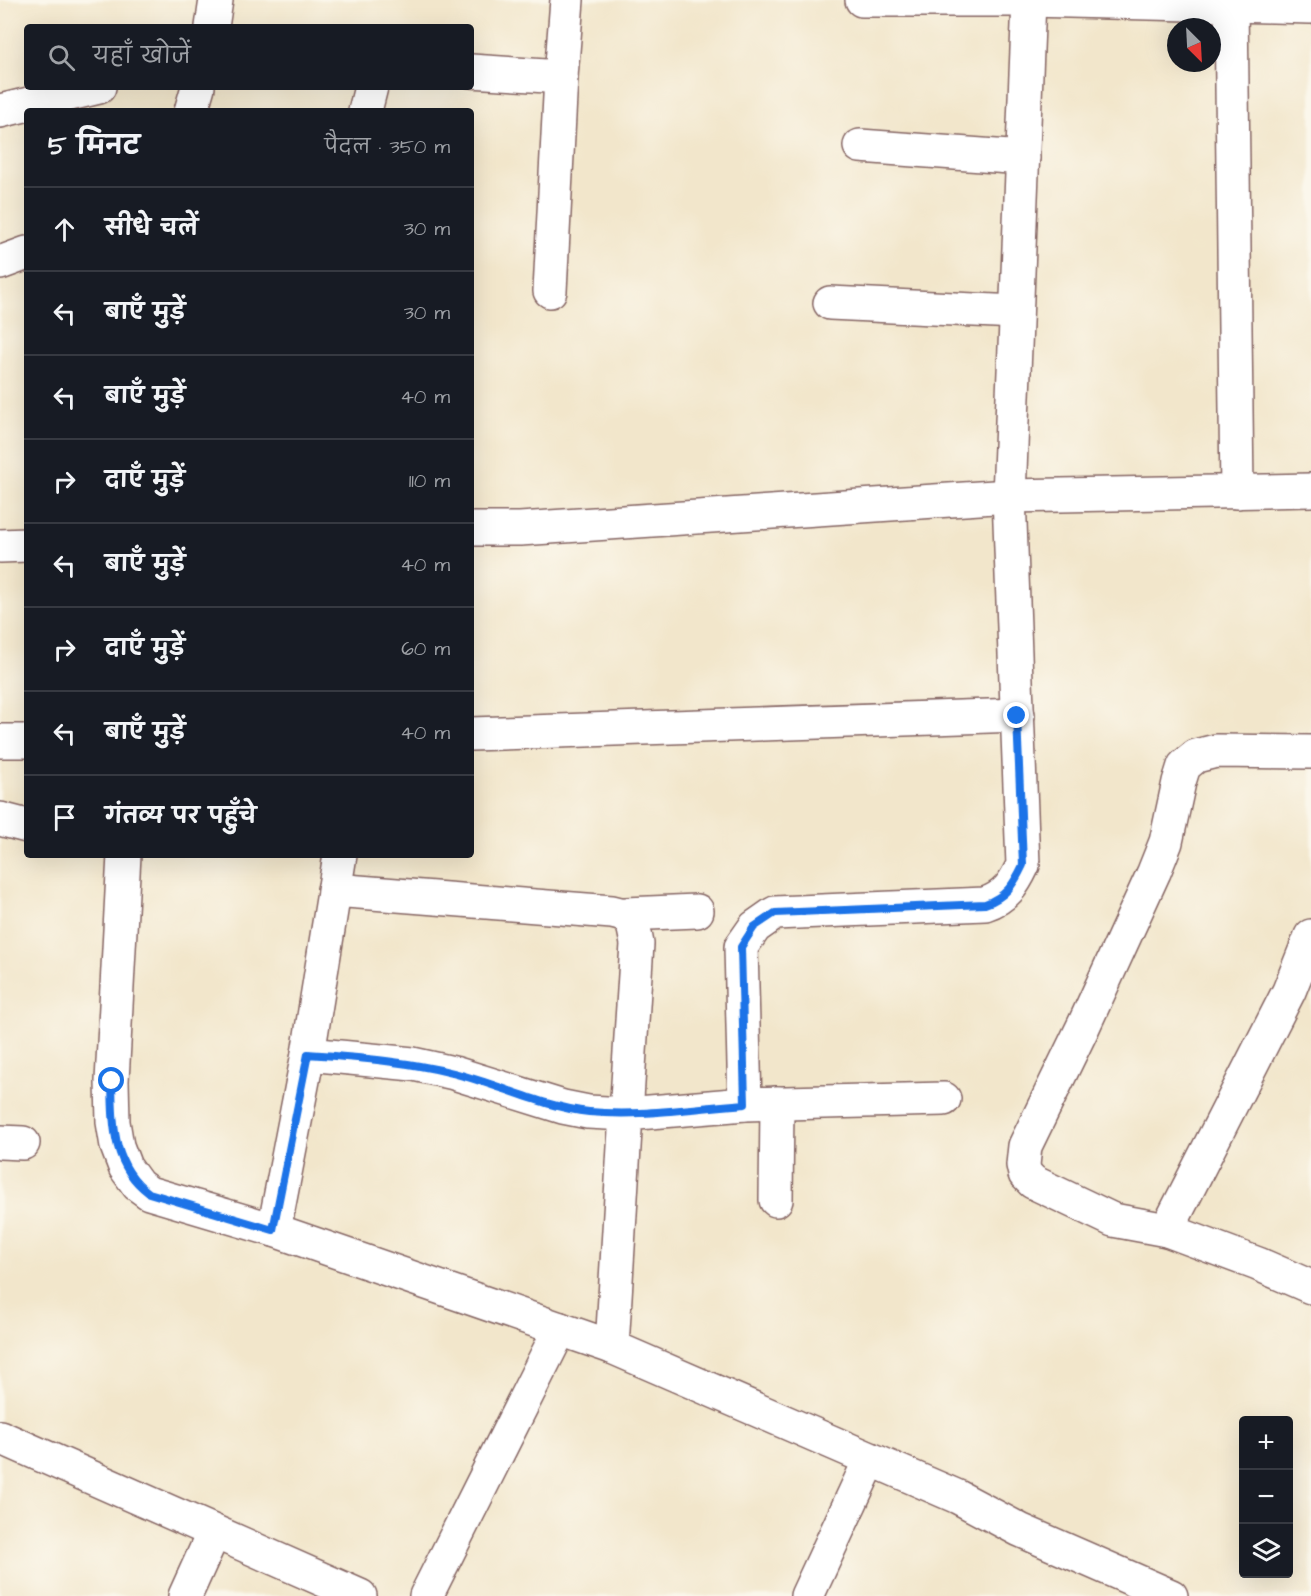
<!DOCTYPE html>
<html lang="hi">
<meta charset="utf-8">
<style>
:root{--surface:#171b24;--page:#20242c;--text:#f1f3f6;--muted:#9ea1a6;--line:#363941}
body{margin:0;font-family:"Architects Daughter","Playpen Sans Deva",sans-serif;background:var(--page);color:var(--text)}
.controls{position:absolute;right:18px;bottom:18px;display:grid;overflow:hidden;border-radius:6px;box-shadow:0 6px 24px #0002}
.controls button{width:54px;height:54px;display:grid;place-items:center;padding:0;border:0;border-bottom:2px solid var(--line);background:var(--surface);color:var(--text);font:30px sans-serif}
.compass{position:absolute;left:1167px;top:18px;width:54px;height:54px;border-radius:50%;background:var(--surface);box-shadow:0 6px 24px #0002;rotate:156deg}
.stop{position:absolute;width:18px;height:18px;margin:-14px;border:4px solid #1a73e8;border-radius:50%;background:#fff}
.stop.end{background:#1a73e8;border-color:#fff;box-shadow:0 2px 6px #0008}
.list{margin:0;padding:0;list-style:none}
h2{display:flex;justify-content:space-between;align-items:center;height:78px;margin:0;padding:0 24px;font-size:26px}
h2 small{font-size:20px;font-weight:400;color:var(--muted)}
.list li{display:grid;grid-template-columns:39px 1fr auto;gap:18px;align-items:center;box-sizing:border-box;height:84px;padding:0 24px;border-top:2px solid var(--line)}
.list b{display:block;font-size:22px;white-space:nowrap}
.list em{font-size:20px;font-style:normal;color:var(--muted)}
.icon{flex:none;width:33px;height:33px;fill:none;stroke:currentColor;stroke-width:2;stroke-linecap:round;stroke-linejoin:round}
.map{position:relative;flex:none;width:1311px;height:1596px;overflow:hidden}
.search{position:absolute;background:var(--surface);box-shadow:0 6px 24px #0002;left:24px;top:24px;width:450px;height:66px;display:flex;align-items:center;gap:15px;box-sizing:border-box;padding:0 21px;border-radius:6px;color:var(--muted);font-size:22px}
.panel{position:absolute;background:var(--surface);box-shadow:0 6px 24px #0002;left:24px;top:108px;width:450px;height:750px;border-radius:6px}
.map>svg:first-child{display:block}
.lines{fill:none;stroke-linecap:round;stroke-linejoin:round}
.minor-casing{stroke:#856563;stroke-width:36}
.minor{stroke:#fff;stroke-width:33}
.route{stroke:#1a73e8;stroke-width:8}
</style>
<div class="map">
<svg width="1311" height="1596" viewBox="0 0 1311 1596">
<rect width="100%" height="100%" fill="#fbf7ec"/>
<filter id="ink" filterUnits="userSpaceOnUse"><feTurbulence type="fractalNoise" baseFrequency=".0167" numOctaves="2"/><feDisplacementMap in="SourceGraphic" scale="12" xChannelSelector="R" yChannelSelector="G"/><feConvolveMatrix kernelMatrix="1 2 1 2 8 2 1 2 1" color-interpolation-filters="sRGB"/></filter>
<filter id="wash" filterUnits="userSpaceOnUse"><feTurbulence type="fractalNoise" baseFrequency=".008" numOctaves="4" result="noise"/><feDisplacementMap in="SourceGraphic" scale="24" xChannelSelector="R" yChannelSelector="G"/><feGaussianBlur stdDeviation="1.35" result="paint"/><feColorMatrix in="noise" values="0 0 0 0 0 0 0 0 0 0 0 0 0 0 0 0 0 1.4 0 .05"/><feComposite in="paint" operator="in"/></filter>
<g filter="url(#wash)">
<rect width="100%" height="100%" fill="#f2e6cb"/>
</g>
<g filter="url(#ink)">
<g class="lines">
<g class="minor-casing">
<g id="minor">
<polyline points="862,0 1029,0 1311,7"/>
<polyline points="1231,5 1237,492"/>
<polyline points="212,27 216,0"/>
<polyline points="471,71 561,77"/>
<polyline points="0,111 99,87"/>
<polyline points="191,111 198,87"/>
<polyline points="365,111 371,87"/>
<polyline points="860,146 1023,158"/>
<polyline points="0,263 27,253"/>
<polyline points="550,291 561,77 567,0"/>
<polyline points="830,303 1016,312"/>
<polyline points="471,529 520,529 1009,496 1311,490"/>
<polyline points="0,546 27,545"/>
<polyline points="471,734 1018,715"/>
<polyline points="0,741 27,741"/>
<polyline points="1311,752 1216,751 1196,756 1184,766 1179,782 1166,842 1154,872 1083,1027 1025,1146 1023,1165 1025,1174 1033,1182 1113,1220 1167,1230 1258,1264 1311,1287"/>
<polyline points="0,819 27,826"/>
<polyline points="124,855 112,1081 113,1122 117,1146 125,1167 138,1185 149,1193 274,1230"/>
<polyline points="340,855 308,1054 274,1230 612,1347 958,1497 1020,1530 1171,1596"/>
<polyline points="626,914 697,911"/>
<path d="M308,1054L413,1064L454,1073L563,1107L588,1112L626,1114L637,944C633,924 634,916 612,912L334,890"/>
<path d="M745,1104L741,947L755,927L775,913L985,904C1006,897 1014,884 1023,865L1009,496L1029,0"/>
<polyline points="0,1142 23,1143"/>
<polyline points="776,1200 777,1103"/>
<polyline points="1167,1230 1289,991 1311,936"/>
<polyline points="612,1347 626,1114 745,1104 944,1099"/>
<polyline points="0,1437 360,1596"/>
<polyline points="185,1596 214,1532"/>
<polyline points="426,1596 560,1329"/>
<polyline points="807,1596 870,1460"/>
</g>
</g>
<use href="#minor" class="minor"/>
</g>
</g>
<g class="lines" filter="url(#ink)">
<path class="route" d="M112,1081C113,1124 112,1166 149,1193L273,1230L308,1054C357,1058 405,1061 453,1073C498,1084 543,1107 589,1112C641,1117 693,1108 745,1104L741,947L754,927L775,913L985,904C1006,897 1014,884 1023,865L1017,716"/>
</g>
</svg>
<div class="controls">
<button>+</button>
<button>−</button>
<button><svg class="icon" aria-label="layers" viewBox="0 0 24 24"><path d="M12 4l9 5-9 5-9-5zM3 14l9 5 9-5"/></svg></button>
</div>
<svg class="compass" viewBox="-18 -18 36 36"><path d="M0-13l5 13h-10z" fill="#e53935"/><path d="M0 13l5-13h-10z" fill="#9ea1a6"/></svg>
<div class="stop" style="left:112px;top:1081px"></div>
<div class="stop end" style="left:1017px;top:716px"></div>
<div class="search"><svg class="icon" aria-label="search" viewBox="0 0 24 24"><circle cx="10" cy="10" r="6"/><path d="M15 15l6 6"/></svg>यहाँ खोजें</div>
<section class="panel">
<h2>5 मिनट<small>पैदल · 350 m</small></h2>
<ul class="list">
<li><svg class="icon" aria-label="ahead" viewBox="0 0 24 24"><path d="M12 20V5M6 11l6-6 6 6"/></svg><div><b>सीधे चलें</b></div><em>30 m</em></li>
<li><svg class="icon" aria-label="left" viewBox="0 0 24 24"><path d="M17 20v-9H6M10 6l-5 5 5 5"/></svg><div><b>बाएँ मुड़ें</b></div><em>30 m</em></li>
<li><svg class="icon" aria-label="left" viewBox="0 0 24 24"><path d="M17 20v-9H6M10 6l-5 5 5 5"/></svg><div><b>बाएँ मुड़ें</b></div><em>40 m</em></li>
<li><svg class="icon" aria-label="right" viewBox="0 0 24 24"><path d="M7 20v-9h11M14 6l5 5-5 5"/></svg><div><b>दाएँ मुड़ें</b></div><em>110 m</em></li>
<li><svg class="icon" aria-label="left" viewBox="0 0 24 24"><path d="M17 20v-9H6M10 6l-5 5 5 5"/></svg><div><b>बाएँ मुड़ें</b></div><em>40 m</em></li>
<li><svg class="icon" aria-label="right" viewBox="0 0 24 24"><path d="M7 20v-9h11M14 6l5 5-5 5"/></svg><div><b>दाएँ मुड़ें</b></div><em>60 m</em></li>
<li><svg class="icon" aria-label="left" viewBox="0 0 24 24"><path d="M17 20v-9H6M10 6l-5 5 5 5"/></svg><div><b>बाएँ मुड़ें</b></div><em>40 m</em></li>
<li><svg class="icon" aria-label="arrive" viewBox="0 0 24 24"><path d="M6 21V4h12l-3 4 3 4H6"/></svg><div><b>गंतव्य पर पहुँचे</b></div></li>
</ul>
</section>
</div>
